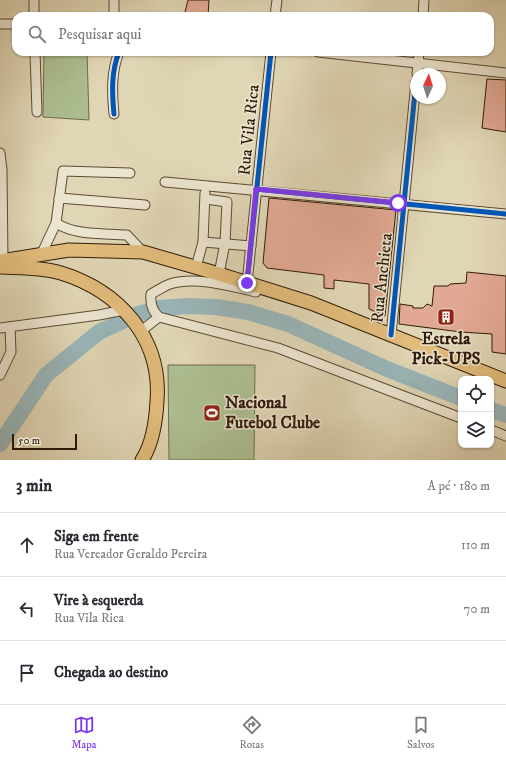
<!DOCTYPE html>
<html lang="pt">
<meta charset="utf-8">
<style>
:root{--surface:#fff;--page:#f7f7f7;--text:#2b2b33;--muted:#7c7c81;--line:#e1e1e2;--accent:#7c3aed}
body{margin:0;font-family:"IM FELL DW Pica",serif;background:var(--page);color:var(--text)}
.controls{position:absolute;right:12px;bottom:12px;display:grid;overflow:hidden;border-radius:8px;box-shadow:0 1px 3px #0004}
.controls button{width:36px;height:36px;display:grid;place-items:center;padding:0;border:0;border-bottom:1px solid var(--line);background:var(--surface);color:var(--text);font:20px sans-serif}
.compass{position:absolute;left:410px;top:68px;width:36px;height:36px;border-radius:50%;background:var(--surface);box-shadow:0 1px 3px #0004;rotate:4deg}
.scale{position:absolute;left:12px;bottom:10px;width:65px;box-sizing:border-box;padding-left:4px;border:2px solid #301b08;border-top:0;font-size:11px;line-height:14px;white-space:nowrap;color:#301b08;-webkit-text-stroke:3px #ebe4cf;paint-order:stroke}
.stop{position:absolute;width:12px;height:12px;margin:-9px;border:3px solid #7c3aed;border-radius:50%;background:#fff}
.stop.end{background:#7c3aed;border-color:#fff;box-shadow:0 1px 4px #0008}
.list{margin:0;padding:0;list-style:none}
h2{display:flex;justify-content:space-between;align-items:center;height:52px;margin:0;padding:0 16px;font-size:17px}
h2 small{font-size:13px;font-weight:400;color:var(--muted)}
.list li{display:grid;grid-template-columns:26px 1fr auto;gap:12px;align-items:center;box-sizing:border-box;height:64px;padding:0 16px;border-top:1px solid var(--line)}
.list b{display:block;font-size:15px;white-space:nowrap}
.list p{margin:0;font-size:13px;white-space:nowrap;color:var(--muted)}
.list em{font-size:13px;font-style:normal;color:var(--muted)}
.icon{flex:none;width:22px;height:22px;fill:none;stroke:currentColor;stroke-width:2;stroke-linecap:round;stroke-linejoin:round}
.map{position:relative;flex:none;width:506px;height:460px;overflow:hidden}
.search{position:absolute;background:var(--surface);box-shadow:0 1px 3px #0004;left:12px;right:12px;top:12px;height:44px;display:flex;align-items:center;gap:10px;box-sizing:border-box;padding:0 14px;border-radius:12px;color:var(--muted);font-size:15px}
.sheet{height:244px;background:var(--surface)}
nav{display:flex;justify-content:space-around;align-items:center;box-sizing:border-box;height:56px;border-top:1px solid var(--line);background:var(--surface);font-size:11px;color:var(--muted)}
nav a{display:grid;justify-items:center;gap:2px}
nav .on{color:var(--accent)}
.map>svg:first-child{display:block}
.green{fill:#adbf91;stroke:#6e6d4c}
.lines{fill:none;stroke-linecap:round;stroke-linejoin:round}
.river{stroke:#99b6b9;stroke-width:16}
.building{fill:#e1a993;stroke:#301b08}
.minor-casing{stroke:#5c4a33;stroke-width:11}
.highway-casing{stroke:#301b08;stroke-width:15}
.minor{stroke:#ebe4cf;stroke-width:9}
.highway{stroke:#e0bb7a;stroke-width:13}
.cycleway-casing{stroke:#ebe4cf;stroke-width:8}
.cycleway{stroke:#0057b8;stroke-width:5}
.route{stroke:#7c3aed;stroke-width:5}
.labels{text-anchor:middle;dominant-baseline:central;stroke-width:3;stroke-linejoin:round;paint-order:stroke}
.street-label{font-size:17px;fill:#301b08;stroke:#ebe4cf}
.poi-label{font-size:17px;font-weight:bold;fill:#301b08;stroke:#ebe4cf}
</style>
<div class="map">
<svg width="506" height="460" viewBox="0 0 506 460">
<rect width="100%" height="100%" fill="#e0d6b5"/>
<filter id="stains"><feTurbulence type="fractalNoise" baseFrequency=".005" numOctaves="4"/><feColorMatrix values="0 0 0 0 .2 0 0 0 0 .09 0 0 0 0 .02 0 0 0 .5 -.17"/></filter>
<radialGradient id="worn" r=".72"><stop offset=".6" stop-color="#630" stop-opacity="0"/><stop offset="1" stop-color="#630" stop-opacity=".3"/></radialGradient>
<g class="green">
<polygon points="44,52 87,52 89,120 43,117"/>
<polygon points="168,365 255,365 254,460 169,460"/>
</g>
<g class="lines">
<g class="river">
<polyline points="491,410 506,415"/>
<polyline points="0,444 46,375 99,332 138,314 160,308 189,306 216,307 248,312 288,324 387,369 461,398"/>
</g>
</g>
<g class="building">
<polygon points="188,0 209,0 208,16 184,16"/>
<polygon points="487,79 506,80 506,132 482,128"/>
<polygon points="269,198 396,210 385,316 369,309 369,284 334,280 334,289 324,288 324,275 267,268 263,263"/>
<polygon points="467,272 506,276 506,354 492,352 492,334 461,332 399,324 400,304 413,306 413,308 423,308 427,304 432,306 434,286 448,286 450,284 466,283"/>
</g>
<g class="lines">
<g class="minor-casing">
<g id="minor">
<polyline points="34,0 34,16"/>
<polyline points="114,16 114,0"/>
<polyline points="275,16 277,0"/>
<polyline points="423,16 424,0"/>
<polyline points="0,24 16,24"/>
<polyline points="35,52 37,112"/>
<polyline points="318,52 506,73"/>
<polyline points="417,74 419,52"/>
<path d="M114,114C112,93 111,72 119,52"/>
<polyline points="0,153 2,170 3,260"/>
<polyline points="165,182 506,214"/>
<polyline points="59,198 145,205"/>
<polyline points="206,199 227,202 225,243 219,274"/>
<path d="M56,223C76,236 104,233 127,235L143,252"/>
<polyline points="203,242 251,246"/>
<polyline points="41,255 56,223 63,171 130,173"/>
<polyline points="196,267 203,242 205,193"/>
<polyline points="247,283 271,52"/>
<path d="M159,317C152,311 150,304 151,294C157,291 164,286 170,284C195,276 231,286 256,292"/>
<polyline points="0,328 99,315 124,310"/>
<polyline points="141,331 159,317 278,348 461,418"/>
<polyline points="391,335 416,82"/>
<polyline points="0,375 11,352 10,327"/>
<polyline points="491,430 506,436"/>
</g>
</g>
<g class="highway-casing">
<g id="highway">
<polyline points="0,261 69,250 143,252 219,274 311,303 506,381"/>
<path d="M0,267C20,268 41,267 61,273C119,291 162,338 157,401C156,421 153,443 142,460"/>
</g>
</g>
<use href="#minor" class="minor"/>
<use href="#highway" class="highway"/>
<g class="cycleway-casing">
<g id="cycleway">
<path d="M114,114C112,93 111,72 119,52"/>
<polyline points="256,189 506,214"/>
<polyline points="247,283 271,52"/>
<polyline points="391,335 416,82"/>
</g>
</g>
<use href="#cycleway" class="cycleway"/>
</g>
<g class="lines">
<polyline class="route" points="247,283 256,189 398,203"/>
</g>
<defs>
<g id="building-square" transform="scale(0.9)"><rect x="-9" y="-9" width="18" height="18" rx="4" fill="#8f2418" stroke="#ebe4cf"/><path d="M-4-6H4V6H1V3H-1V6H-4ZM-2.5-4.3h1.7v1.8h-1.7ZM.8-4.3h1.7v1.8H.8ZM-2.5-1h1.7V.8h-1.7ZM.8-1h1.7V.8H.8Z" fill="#fff"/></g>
<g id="stadium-square" transform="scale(0.9)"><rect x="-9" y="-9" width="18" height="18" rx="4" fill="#8f2418" stroke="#ebe4cf"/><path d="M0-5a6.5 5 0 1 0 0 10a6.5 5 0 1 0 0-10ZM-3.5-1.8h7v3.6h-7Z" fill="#fff"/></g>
</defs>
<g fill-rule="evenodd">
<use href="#building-square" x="446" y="317"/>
<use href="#stadium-square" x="212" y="413"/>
</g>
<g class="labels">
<g class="street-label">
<text transform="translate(249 130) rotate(-84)">Rua Vila Rica</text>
<text transform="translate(382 278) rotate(-84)">Rua Anchieta</text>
</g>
<g class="poi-label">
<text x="446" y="339">Estrela<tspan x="446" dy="20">Pick-UPS</tspan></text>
<text x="225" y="403" text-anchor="start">Nacional<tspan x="225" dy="20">Futebol Clube</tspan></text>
</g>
</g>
<rect width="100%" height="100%" filter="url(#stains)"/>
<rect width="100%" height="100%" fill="url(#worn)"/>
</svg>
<div class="controls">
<button><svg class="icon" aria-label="locate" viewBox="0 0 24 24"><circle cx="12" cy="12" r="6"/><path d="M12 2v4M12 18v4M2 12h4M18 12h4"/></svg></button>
<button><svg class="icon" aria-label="layers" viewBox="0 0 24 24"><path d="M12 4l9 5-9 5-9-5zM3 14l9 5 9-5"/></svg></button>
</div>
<svg class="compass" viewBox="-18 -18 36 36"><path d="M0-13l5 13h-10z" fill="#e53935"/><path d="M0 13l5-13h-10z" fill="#7c7c81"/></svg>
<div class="scale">50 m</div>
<div class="stop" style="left:398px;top:203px"></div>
<div class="stop end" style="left:247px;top:283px"></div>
<div class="search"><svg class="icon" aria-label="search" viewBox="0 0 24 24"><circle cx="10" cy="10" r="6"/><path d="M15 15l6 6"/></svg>Pesquisar aqui</div>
</div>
<section class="sheet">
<h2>3 min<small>A pé · 180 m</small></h2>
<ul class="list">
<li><svg class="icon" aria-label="ahead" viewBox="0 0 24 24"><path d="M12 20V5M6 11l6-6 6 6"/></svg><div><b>Siga em frente</b><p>Rua Vereador Geraldo Pereira</p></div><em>110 m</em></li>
<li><svg class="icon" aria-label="left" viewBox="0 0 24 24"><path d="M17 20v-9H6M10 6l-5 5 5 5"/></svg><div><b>Vire à esquerda</b><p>Rua Vila Rica</p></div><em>70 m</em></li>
<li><svg class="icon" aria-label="arrive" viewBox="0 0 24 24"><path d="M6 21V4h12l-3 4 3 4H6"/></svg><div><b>Chegada ao destino</b></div></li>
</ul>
</section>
<nav>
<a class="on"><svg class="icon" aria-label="map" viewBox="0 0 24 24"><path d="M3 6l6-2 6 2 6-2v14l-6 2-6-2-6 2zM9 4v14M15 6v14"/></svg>Mapa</a>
<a><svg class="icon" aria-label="directions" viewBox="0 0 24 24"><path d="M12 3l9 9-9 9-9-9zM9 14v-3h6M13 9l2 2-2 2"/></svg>Rotas</a>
<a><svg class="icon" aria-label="saved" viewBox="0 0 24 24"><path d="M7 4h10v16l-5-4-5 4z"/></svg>Salvos</a>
</nav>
